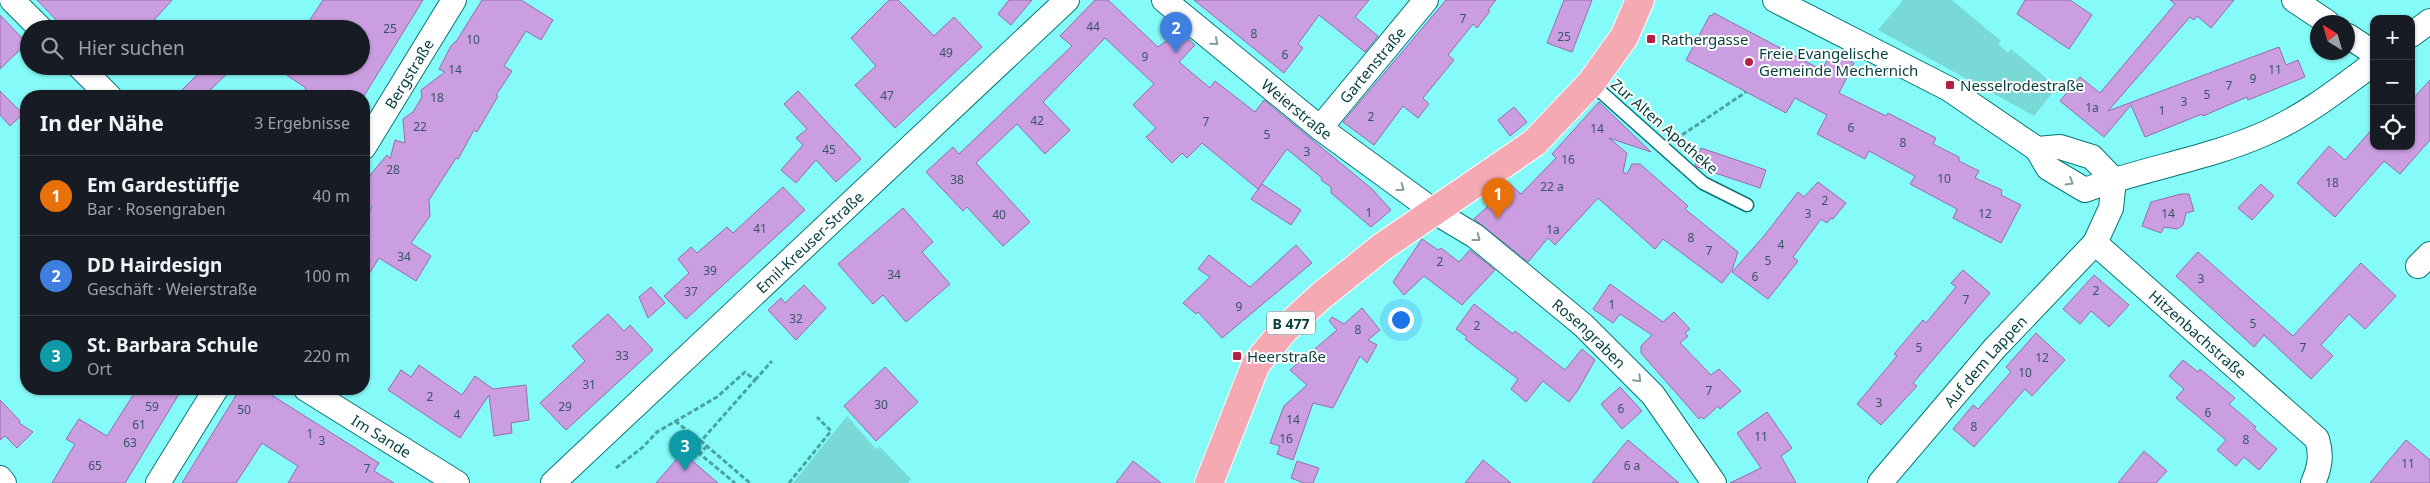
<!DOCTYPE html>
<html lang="de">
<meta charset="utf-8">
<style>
:root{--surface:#171b24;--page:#20242c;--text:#f1f3f6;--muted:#9ea1a6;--line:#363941;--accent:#d594a5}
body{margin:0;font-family:"Noto Sans",sans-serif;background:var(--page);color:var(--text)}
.controls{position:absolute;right:15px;top:15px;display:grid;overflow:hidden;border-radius:10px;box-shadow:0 1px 4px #0004}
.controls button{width:45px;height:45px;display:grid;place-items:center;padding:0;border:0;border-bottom:1px solid var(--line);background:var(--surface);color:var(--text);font:25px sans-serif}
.compass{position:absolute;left:2310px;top:15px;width:45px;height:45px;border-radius:50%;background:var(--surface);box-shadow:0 1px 4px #0004;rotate:323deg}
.you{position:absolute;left:1400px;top:319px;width:18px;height:18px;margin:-12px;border:4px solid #fff;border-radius:50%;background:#1a73e8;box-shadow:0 0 0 8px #1a73e833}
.badge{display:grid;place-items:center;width:32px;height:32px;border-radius:50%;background:var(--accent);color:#fff;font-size:16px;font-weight:700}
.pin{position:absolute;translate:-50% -41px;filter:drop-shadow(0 1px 2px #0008)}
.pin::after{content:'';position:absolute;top:26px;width:18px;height:15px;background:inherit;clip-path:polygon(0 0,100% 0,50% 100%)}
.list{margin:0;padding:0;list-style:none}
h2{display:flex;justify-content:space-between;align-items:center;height:65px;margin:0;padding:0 20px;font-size:21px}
h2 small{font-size:16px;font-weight:400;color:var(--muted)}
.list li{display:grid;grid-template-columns:32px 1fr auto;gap:15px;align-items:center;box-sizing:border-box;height:80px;padding:0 20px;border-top:1px solid var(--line)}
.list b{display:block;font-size:19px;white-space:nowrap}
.list p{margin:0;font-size:16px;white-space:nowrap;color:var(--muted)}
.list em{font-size:16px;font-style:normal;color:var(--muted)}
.icon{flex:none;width:28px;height:28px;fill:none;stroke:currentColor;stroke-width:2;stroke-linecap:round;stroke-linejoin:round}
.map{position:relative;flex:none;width:2430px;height:483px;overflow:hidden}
.search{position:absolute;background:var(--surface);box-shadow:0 1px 4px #0004;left:20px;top:20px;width:350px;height:55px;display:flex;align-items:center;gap:12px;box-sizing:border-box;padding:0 18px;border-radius:28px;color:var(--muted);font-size:19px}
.panel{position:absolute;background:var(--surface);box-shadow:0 1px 4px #0004;left:20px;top:90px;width:350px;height:305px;border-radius:20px}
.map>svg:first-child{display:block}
.green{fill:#79d9d7}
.building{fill:#cb9ee2;stroke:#976bac}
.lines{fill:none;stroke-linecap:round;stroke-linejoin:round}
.lane-casing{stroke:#087675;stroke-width:15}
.street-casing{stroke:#087675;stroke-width:26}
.primary-casing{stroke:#fff;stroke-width:30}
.path{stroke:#49a3a1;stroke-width:3;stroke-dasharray:5 2.5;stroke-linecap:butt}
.lane{stroke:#fff;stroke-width:12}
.street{stroke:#fff;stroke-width:24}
.primary{stroke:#f5a9b3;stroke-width:28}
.oneway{stroke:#829e9e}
.poi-dot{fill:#b21f43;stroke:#fff;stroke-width:2}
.labels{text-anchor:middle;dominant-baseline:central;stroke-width:4;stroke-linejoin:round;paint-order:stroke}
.number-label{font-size:12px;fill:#365666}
.shield{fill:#fff;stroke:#507877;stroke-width:1}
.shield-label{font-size:14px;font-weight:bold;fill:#053e3d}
.poi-label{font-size:15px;fill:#053e3d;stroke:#fff;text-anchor:start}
.street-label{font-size:15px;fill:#053e3d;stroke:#fff}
</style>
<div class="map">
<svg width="2430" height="483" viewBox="0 0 2430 483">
<rect width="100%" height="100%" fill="#85fbf9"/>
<g class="green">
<polygon points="1903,0 1952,0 2001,41 1998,44 2008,53 2011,49 2057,87 2034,116 1878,30"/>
<polygon points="847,416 876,449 880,447 911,479 908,483 793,483"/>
</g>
<g class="building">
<polygon points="37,0 172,0 146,29 65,29"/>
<polygon points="323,0 423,0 364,96 301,96 306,88 273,66 361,66 361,29 304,29"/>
<polygon points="482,0 521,0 553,20 541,40 526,31 504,66 512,71 496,95 498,96 477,132 474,130 458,159 456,158 429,200 430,216 411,243 431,256 416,281 379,258 364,282 364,220 372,207 364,202 364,191 371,174 387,155 390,159 395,140 405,143 403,119 413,112 422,97 421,90 445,72 439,69 451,46 457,40"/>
<polygon points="889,0 898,0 934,36 954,17 982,47 895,128 855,85 876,66 851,38"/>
<polygon points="1009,0 1032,0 1011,25 998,14"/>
<polygon points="1095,0 1108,0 1158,47 1179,32 1182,33 1195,45 1179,62 1210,88 1215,81 1255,112 1264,100 1372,189 1391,210 1371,227 1331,193 1331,187 1321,180 1322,178 1287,149 1258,189 1202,143 1187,158 1182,153 1172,163 1146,137 1156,128 1133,105 1154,84 1105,38 1043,102 1070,130 1045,154 1017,124 976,163 1030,222 1003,246 967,207 963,211 926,172 953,147 959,154 1072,46 1060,36"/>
<polygon points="1194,0 1369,0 1355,17 1378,36 1365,52 1319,15 1298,44 1303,48 1284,73"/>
<polygon points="1446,0 1496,0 1488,10 1490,11 1477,28 1473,24 1448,55 1454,60 1423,98 1429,104 1418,118 1403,106 1374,145 1343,122"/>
<polygon points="1564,0 1592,0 1572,52 1547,43"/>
<polygon points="2025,0 2070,0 2092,15 2069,49 2017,14"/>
<polygon points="2170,0 2234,0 2211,28 2197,16 2194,20 2190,17 2108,111 2279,47 2286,65 2298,60 2305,77 2248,100 2247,97 2203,116 2202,114 2145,137 2131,105 2104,137 2060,101 2080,77 2100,93 2175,4"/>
<polygon points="1714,13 1822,70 1832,51 1854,63 1839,93 1886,116 1888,113 1936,138 1933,144 1959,157 1959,161 1979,171 1975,178 2002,190 2001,195 2021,205 2001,243 1953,218 1957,209 1910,184 1915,176 1869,151 1865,159 1817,134 1827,115 1795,98 1786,113 1686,60 1710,15 1712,16"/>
<polygon points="0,15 27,43 0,69"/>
<polygon points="206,66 235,66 204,96 176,96"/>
<polygon points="2430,80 2430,140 2400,174 2384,161 2335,217 2297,183 2329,146 2345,160 2374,127 2374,146 2411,146 2411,101"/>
<polygon points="0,91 23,114 10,126 0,115"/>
<polygon points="798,91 861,159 836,182 816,160 796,183 781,170 803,145 796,138 807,129 784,104"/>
<polygon points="1599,102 1651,152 1609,138 1627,153 1623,172 1627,174 1632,164 1640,164 1688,206 1685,209 1738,252 1732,270 1722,283 1663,239 1655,249 1598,198 1555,245 1548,238 1528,262 1474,219 1511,185 1521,194 1556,158 1552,154"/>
<polygon points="1514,107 1527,122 1510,136 1498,120"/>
<polygon points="1701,148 1766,170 1760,188 1697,167 1695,165"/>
<polygon points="1818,182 1846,203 1833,219 1831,218 1827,223 1821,219 1793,257 1798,261 1768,299 1732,272 1764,236 1798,192 1804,197"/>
<polygon points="1262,184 1301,210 1291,225 1251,199"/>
<polygon points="2261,184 2274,196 2252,220 2238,208"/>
<polygon points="783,187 805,210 686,319 664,296 689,273 678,259 691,247 697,253 727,227 733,233"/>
<polygon points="2181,194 2189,194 2194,211 2186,213 2183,225 2177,229 2164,227 2161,233 2142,226 2151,202"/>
<polygon points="903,208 933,242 922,252 950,284 906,322 883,295 873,304 838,264"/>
<polygon points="1422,239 1438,250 1441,248 1459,262 1470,250 1495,270 1462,305 1424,276 1404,295 1393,282"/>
<polygon points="1296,245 1312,263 1222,338 1198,312 1196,314 1183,303 1210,277 1198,269 1209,255 1250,287"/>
<polygon points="2198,252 2293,336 2361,263 2396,296 2365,329 2349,314 2321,345 2333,356 2311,379 2264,335 2254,347 2176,276"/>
<polygon points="1963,270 1990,293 1913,383 1917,386 1881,425 1857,404 1897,356 1894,354 1923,320 1926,323 1956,287 1951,283"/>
<polygon points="2094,275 2129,305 2109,327 2091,311 2080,324 2063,309"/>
<polygon points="1610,284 1663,322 1674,312 1690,329 1685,333 1688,336 1680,343 1711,375 1719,369 1741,391 1720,409 1718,406 1704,419 1701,417 1699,419 1641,353 1641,346 1652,335 1620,314 1613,323 1593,309"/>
<polygon points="804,285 826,308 796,340 768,310 781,298 785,303"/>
<polygon points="651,287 665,303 648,318 639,297"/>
<polygon points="1474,304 1513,334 1515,331 1565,370 1582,349 1595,360 1578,390 1569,402 1543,381 1526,402 1511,389 1518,379 1465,339 1467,337 1456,329"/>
<polygon points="1362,308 1380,330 1368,340 1377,345 1367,363 1360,356 1333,408 1313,403 1293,460 1277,454 1280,446 1270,443 1284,406 1307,385 1290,370 1337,330 1329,321 1332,317 1344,324"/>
<polygon points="608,314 624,331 630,325 653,350 566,430 540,403 585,361 572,346"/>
<polygon points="2036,333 2065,360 2032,396 2025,389 1974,447 1953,429 1973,405 1978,409 2011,372 2006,367"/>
<polygon points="2183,360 2198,372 2200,369 2235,398 2229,404 2256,427 2254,429 2277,449 2259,470 2244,457 2236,466 2217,450 2226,440 2176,398 2184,389 2169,376"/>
<polygon points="419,365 462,395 475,376 493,389 526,385 529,420 511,423 512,433 494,436 489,395 460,438 388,390 401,370 411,377"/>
<polygon points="885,367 918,402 876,441 844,406"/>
<polygon points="1620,387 1642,411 1622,429 1601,404"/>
<polygon points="137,389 182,389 125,483 52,483 75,444 66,439 79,419 107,436"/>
<polygon points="240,389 262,389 379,463 374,471 394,483 288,483 298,466 262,443 236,483 182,483"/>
<polygon points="0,400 20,421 19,423 33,432 17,448 5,436 0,440"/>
<polygon points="1767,412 1792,448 1781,456 1796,483 1730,483 1761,468 1737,433"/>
<polygon points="1628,440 1679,483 1592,483"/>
<polygon points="2406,440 2430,460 2430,483 2370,483"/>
<polygon points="2144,451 2167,471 2156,483 2118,483"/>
<polygon points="682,453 690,459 718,483 656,483"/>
<polygon points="1483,460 1511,483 1465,483"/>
<polygon points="1133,461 1161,483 1116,483"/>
<polygon points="1297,461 1319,468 1313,483 1304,483 1291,478"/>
</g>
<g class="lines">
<g class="lane-casing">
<polyline id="lane" points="1591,83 1703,183 1747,205"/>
</g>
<g class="street-casing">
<g id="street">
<polyline points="12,0 41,29"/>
<path id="s1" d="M1164,0L1320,128L1435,212L1475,236L1583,325L1653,395L1714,483"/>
<path d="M1775,0L1949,89L2037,149L2048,168L2085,190C2144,168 2208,159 2266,133C2305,116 2339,89 2374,63"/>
<polyline points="2294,0 2327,22"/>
<polyline points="2411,35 2430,21"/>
<polyline points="2348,36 2374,53"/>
<polyline points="79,66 109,96"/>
<path id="s2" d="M1320,128L1426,0"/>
<path id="s3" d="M364,147L454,0"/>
<polyline points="2037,149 2060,147 2092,157 2114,180"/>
<path id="s4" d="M2114,180L2111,208L2095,243L2317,439C2322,455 2320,467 2313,483"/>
<polyline points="2418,266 2430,254"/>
<path id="s5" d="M306,389L457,483"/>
<polyline points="0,478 4,483"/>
<polyline points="158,483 216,389"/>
<path id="s6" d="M553,483L1067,0"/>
<path id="s7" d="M1880,483L1994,349L2095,243"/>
</g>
</g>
<g class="primary-casing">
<polyline id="primary" points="1209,483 1256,364 1285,329 1321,296 1382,247 1534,143 1591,83 1624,37 1640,0"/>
</g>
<g class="path">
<polyline points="1676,139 1746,92"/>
<polyline points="755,380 772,361"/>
<polyline points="675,421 701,441"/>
<polyline points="707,446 700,454 735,483"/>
<polyline points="616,468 643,447 657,432 717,397 745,372 755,380 701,441 750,483"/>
<polyline points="789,483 831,431 817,417"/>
</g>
<use href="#lane" class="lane"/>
<use href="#street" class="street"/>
<use href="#primary" class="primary"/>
</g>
<defs><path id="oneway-chevron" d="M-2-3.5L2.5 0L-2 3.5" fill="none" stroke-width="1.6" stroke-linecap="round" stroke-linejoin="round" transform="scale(1.25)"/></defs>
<g class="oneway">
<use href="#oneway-chevron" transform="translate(1215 42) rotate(40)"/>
<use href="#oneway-chevron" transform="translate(2070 182) rotate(31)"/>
<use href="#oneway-chevron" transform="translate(1401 188) rotate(36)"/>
<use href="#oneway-chevron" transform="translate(1477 238) rotate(37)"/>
<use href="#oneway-chevron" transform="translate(1638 379) rotate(45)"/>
</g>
<g class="poi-dot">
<rect x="1646" y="34" width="10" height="10" rx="2.5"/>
<circle cx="1749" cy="62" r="5"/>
<rect x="1945" y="80" width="10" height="10" rx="2.5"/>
<rect x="1232" y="351" width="10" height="10" rx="2.5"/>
</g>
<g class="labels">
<g class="number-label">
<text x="1463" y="18">7</text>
<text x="1093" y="26">44</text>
<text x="390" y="28">25</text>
<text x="1254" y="33">8</text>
<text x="1564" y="36">25</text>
<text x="473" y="39">10</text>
<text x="946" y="52">49</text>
<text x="1285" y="54">6</text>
<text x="1145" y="56">9</text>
<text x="455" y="69">14</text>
<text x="2275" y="69">11</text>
<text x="2253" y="78">9</text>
<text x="2229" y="85">7</text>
<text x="2207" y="94">5</text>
<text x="887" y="95">47</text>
<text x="437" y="97">18</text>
<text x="2184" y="101">3</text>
<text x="2092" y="107">1a</text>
<text x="2162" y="110">1</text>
<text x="1371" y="116">2</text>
<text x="1037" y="120">42</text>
<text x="1206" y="121">7</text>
<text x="420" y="126">22</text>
<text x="1851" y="127">6</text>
<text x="1597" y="128">14</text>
<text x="1267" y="134">5</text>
<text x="1903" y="142">8</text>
<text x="829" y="149">45</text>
<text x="1307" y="151">3</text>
<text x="1568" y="159">16</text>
<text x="393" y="169">28</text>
<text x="1944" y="178">10</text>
<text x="957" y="179">38</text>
<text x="2332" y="182">18</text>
<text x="1552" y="186">22 a</text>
<text x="1825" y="200">2</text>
<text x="1369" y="212">1</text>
<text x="1808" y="213">3</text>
<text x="1985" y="213">12</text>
<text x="2168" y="213">14</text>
<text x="999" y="214">40</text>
<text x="760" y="228">41</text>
<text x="1553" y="229">1a</text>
<text x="1691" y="237">8</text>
<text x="1781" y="244">4</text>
<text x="1709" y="250">7</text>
<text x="404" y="256">34</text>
<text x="1768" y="260">5</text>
<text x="1440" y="261">2</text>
<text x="710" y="270">39</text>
<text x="894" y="274">34</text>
<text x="1755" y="276">6</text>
<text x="2201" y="278">3</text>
<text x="2096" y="290">2</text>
<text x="691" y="291">37</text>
<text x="1966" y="299">7</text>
<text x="1612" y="304">1</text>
<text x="1239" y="306">9</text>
<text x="796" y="318">32</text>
<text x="2253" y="323">5</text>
<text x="1477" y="325">2</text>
<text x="1358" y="329">8</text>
<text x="1919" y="347">5</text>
<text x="2303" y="347">7</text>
<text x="622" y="355">33</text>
<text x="2042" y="357">12</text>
<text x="2025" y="372">10</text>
<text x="589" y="384">31</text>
<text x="1709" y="390">7</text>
<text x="430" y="396">2</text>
<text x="1879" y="402">3</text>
<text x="881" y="404">30</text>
<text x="152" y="406">59</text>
<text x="565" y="406">29</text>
<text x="1621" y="408">6</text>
<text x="244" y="409">50</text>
<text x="2208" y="412">6</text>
<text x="457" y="414">4</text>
<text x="1293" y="419">14</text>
<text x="139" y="424">61</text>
<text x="1974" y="426">8</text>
<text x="310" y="433">1</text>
<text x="1761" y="436">11</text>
<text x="1286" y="438">16</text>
<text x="2246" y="439">8</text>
<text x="322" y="440">3</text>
<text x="130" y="442">63</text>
<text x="2408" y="463">11</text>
<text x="95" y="465">65</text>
<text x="1632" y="465">6 a</text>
<text x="367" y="468">7</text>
</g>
<rect class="shield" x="1267" y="311.5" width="48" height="23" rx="4"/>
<g class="shield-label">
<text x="1291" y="323">B 477</text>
</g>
<g class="poi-label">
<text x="1661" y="39">Rathergasse</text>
<text x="1759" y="53">Freie Evangelische<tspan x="1759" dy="17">Gemeinde Mechernich</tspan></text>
<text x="1960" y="85">Nesselrodestraße</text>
<text x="1247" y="356">Heerstraße</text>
</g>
<g class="street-label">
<text stroke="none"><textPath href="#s2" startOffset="82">Gartenstraße</textPath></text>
<text stroke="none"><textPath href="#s3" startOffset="86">Bergstraße</textPath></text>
<text stroke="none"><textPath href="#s1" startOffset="172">Weierstraße</textPath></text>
<text transform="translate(1665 126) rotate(41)">Zur Alten Apotheke</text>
<text stroke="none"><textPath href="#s6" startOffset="352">Emil-Kreuser-Straße</textPath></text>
<text stroke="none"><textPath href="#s4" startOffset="204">Hitzenbachstraße</textPath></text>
<text stroke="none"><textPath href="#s1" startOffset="541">Rosengraben</textPath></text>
<text stroke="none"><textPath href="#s7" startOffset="161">Auf dem Lappen</textPath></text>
<text stroke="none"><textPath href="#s5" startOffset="89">Im Sande</textPath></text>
</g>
</g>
</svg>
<div class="controls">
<button>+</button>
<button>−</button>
<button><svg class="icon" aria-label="locate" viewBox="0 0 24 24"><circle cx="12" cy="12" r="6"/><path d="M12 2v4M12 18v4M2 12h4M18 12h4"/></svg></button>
</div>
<svg class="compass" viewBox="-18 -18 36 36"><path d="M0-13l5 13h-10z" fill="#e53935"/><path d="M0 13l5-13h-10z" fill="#9ea1a6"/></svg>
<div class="you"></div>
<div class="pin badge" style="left:1498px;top:219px;background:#e8710a">1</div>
<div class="pin badge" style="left:1176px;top:53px;background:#3f7fe0">2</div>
<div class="pin badge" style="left:685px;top:471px;background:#0f9aa8">3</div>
<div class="search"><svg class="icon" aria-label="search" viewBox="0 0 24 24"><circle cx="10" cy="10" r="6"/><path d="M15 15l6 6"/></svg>Hier suchen</div>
<section class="panel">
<h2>In der Nähe<small>3 Ergebnisse</small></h2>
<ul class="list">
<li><span class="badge" style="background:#e8710a">1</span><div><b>Em Gardestüffje</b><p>Bar · Rosengraben</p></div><em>40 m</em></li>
<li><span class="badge" style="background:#3f7fe0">2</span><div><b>DD Hairdesign</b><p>Geschäft · Weierstraße</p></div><em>100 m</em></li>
<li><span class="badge" style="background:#0f9aa8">3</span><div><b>St. Barbara Schule</b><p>Ort</p></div><em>220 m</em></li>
</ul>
</section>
</div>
